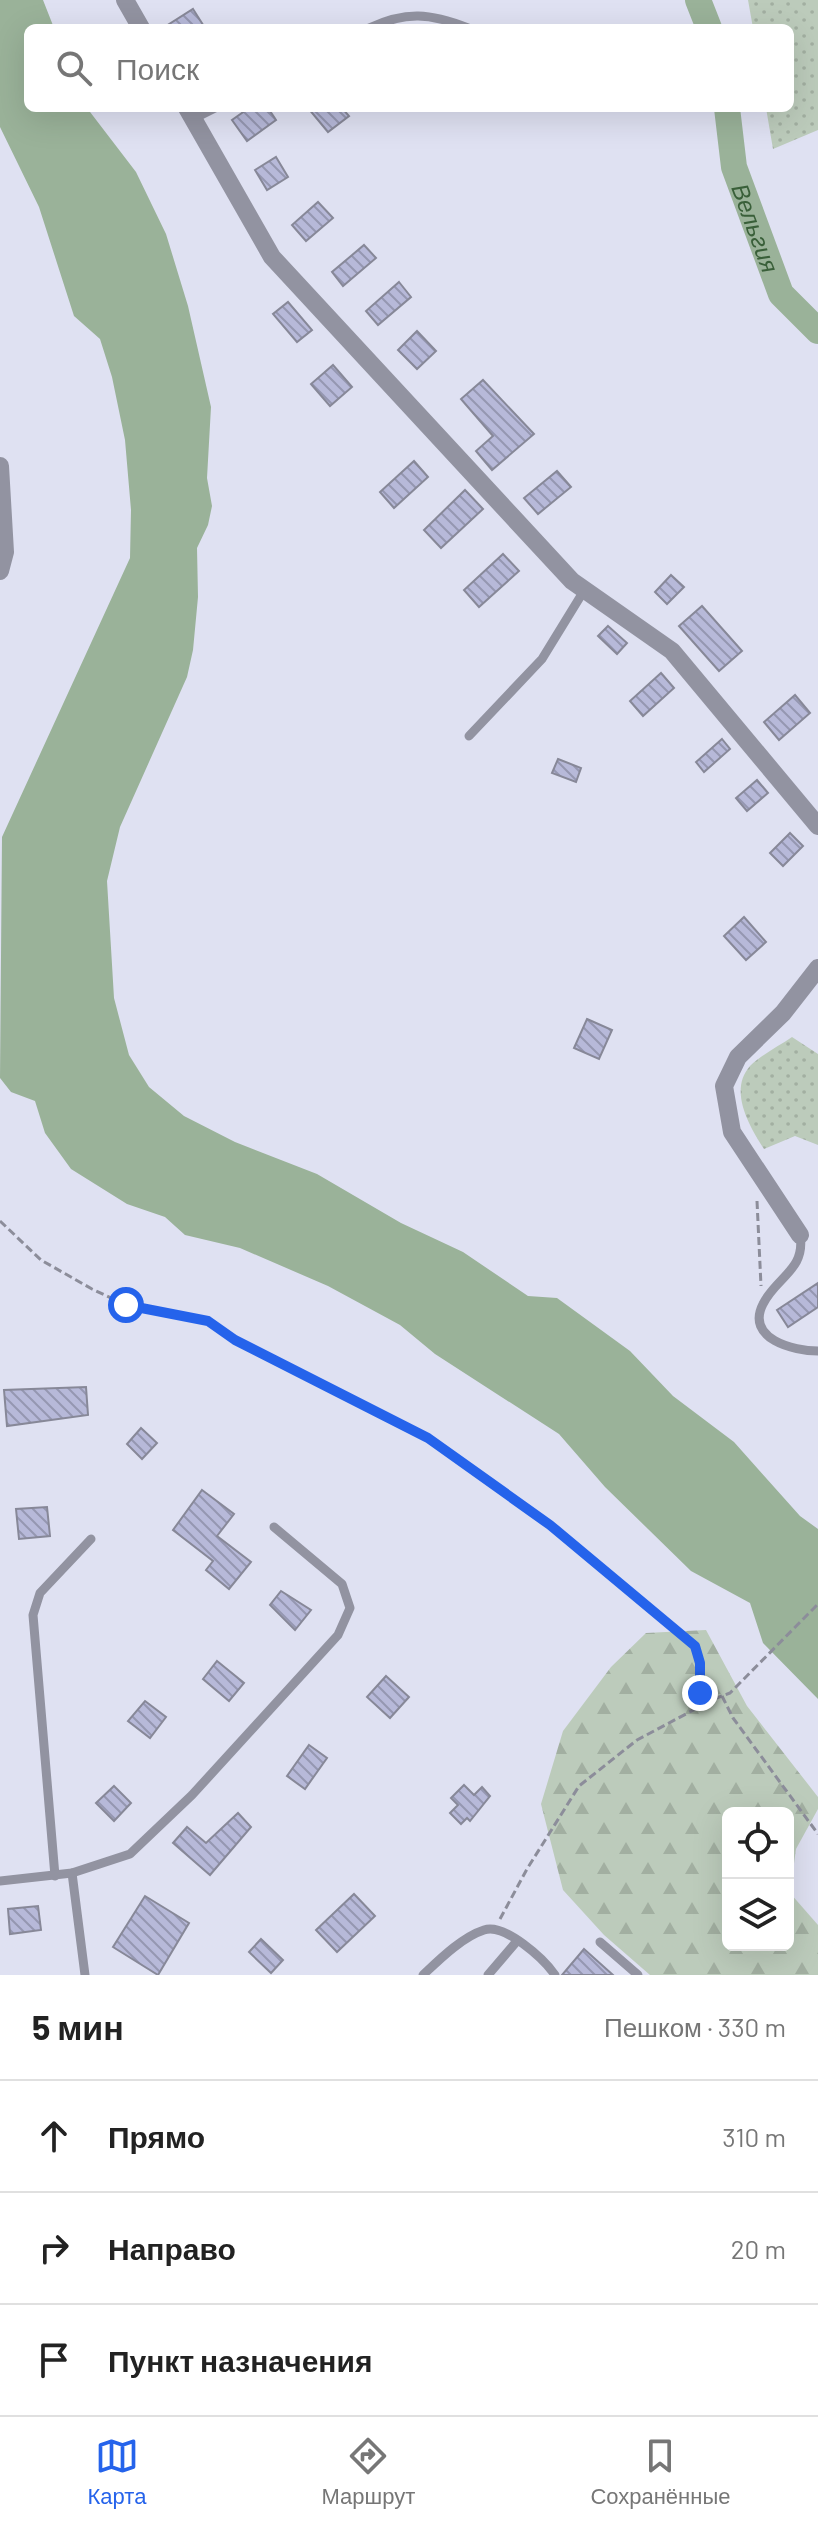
<!DOCTYPE html>
<html lang="ru">
<meta charset="utf-8">
<style>
:root{--surface:#fff;--page:#f2f2f2;--text:#222;--muted:#767676;--line:#e0e0e0;--accent:#2563eb}
body{margin:0;font-family:Barlow,sans-serif;background:var(--page);color:var(--text)}
.controls{position:absolute;right:24px;bottom:24px;display:grid;overflow:hidden;border-radius:12px;box-shadow:0 8px 32px #0002}
.controls button{width:72px;height:72px;display:grid;place-items:center;padding:0;border:0;border-bottom:2px solid var(--line);background:var(--surface);color:var(--text);font:40px sans-serif}
.stop{position:absolute;width:24px;height:24px;margin:-18px;border:6px solid #2563eb;border-radius:50%;background:#fff}
.stop.end{background:#2563eb;border-color:#fff;box-shadow:0 2px 8px #0008}
.list{margin:0;padding:0;list-style:none}
h2{display:flex;justify-content:space-between;align-items:center;height:104px;margin:0;padding:0 32px;font-size:34px}
h2 small{font-size:26px;font-weight:400;color:var(--muted)}
.list li{display:grid;grid-template-columns:52px 1fr auto;gap:24px;align-items:center;box-sizing:border-box;height:112px;padding:0 32px;border-top:2px solid var(--line)}
.list b{display:block;font-size:30px;white-space:nowrap}
.list em{font-size:26px;font-style:normal;color:var(--muted)}
.icon{flex:none;width:44px;height:44px;fill:none;stroke:currentColor;stroke-width:2;stroke-linecap:round;stroke-linejoin:round}
.map{position:relative;flex:none;width:818px;height:1975px;overflow:hidden}
.search{position:absolute;background:var(--surface);box-shadow:0 8px 32px #0002;left:24px;right:24px;top:24px;height:88px;display:flex;align-items:center;gap:20px;box-sizing:border-box;padding:0 28px;border-radius:12px;color:var(--muted);font-size:30px}
.sheet{height:440px;background:var(--surface)}
nav{display:flex;justify-content:space-around;align-items:center;box-sizing:border-box;height:112px;border-top:2px solid var(--line);background:var(--surface);font-size:22px;color:var(--muted)}
nav a{display:grid;justify-items:center;gap:4px}
nav .on{color:var(--accent)}
.map>svg:first-child{display:block}
.grass{fill:url(#grass-dots)}
.forest{fill:url(#forest-firs);fill-rule:evenodd}
.water{fill:#9ab299}
.lines{fill:none;stroke-linecap:round;stroke-linejoin:round}
.river{stroke:#9ab299;stroke-width:26}
.building{fill:url(#building-back-hatch);stroke:#878898;stroke-width:2}
.path{stroke:#8c8d9a;stroke-width:3;stroke-dasharray:8 4;stroke-linecap:butt}
.lane{stroke:#9293a1;stroke-width:9}
.street{stroke:#9293a1;stroke-width:18}
.route{stroke:#2563eb;stroke-width:10}
.labels{text-anchor:middle;dominant-baseline:central;stroke-width:8;stroke-linejoin:round;paint-order:stroke}
.water-label{font-size:24px;font-style:italic;fill:#395f39;stroke:#fff}
</style>
<div class="map">
<svg width="818" height="1975" viewBox="0 0 818 1975">
<defs>
<pattern id="grass-dots" width="8" height="8" patternUnits="userSpaceOnUse" patternTransform="scale(2)"><rect width="8" height="8" fill="#bccbbb"/><path d="M2 2h.1M6 6h.1" fill="none" stroke="#a2afa1" stroke-width="1.8" stroke-linecap="round"/></pattern>
<pattern id="forest-firs" width="22" height="20" patternUnits="userSpaceOnUse" patternTransform="scale(2)"><rect width="22" height="20" fill="#bccbbb"/><path d="M5 1l3.5 6h-7zM16 11l3.5 6h-7z" fill="#a2afa1"/></pattern>
<pattern id="building-back-hatch" width="6" height="6" patternUnits="userSpaceOnUse" patternTransform="scale(2)"><rect width="6" height="6" fill="#b7b9d9"/><path d="M-1 5l2 2M0 0l6 6M5-1l2 2" fill="none" stroke="#9597b1"/></pattern>
</defs>
<rect width="100%" height="100%" fill="#dfe1f2"/>
<g class="grass">
<polygon points="748,0 818,0 818,130 773,149 766,108 790,108 790,28 753,28"/>
<path d="M792,1037L818,1054V1145L795,1136L764,1149C750,1127 728,1091 750,1066C761,1055 779,1046 792,1037Z"/>
</g>
<path class="forest" d="M706,1630L747,1706L818,1797V1809L796,1849L790,1893L818,1925V1975H650L604,1935L563,1890L541,1804L563,1731L611,1667L646,1633ZM728,1813H788V1945H728Z"/>
<polygon class="water" points="0,0 43,0 54,28 28,28 28,108 87,108 136,172 166,234 188,306 211,407 207,478 212,506 208,525 197,548 198,597 193,650 187,677 120,827 107,881 114,998 129,1055 149,1087 184,1116 235,1142 317,1174 401,1223 463,1252 528,1296 557,1298 630,1351 673,1396 734,1442 800,1516 818,1529 818,1699 763,1643 750,1603 691,1571 605,1487 559,1434 435,1354 400,1325 328,1286 240,1248 185,1235 165,1217 127,1204 71,1169 45,1133 35,1101 11,1092 0,1078 2,837 130,558 131,510 125,440 112,377 100,339 74,316 39,207 0,127"/>
<g class="lines">
<g class="river">
<polyline points="698,0 709,28"/>
<path id="s1" d="M727,108L734,167L781,294L818,331"/>
</g>
</g>
<g class="building">
<polygon points="193,9 205,28 163,28"/>
<polygon points="249,108 268,108 276,120 247,141 232,120"/>
<polygon points="308,108 342,108 349,116 328,132"/>
<polygon points="276,157 288,177 267,190 255,170"/>
<polygon points="318,202 333,218 306,241 292,225"/>
<polygon points="364,245 376,258 343,286 332,272"/>
<polygon points="399,282 411,297 378,325 366,311"/>
<polygon points="288,302 312,330 297,342 273,314"/>
<polygon points="417,331 436,351 417,369 398,350"/>
<polygon points="333,365 352,387 330,406 311,384"/>
<polygon points="483,380 534,434 492,470 476,451 493,436 461,399"/>
<polygon points="414,461 428,477 394,508 380,492"/>
<polygon points="557,471 571,487 538,514 524,498"/>
<polygon points="465,490 483,509 441,548 424,530"/>
<polygon points="503,554 519,571 479,607 464,590"/>
<polygon points="671,575 684,587 667,604 655,592"/>
<polygon points="702,606 742,651 719,671 679,626"/>
<polygon points="608,626 627,643 617,654 598,636"/>
<polygon points="661,673 674,688 643,716 630,701"/>
<polygon points="795,695 810,713 779,740 764,722"/>
<polygon points="722,739 730,749 704,772 696,762"/>
<polygon points="558,759 581,768 576,782 552,773"/>
<polygon points="757,780 768,793 747,811 736,798"/>
<polygon points="790,833 803,846 783,866 770,853"/>
<polygon points="744,917 766,942 746,960 724,936"/>
<polygon points="587,1019 612,1030 599,1059 574,1048"/>
<polygon points="818,1283 818,1307 788,1327 777,1310"/>
<polygon points="86,1387 88,1415 7,1426 4,1390"/>
<polygon points="141,1428 157,1443 142,1459 127,1444"/>
<polygon points="202,1490 234,1514 217,1536 251,1562 229,1589 206,1570 213,1561 173,1530"/>
<polygon points="47,1507 50,1536 19,1539 16,1509"/>
<polygon points="281,1591 311,1610 295,1630 270,1605"/>
<polygon points="217,1661 244,1683 229,1701 203,1679"/>
<polygon points="386,1676 409,1697 390,1718 367,1697"/>
<polygon points="145,1701 166,1717 150,1738 128,1721"/>
<polygon points="309,1745 327,1758 305,1789 287,1776"/>
<polygon points="464,1785 474,1795 482,1787 490,1796 470,1821 467,1818 461,1824 450,1813 458,1805 451,1798"/>
<polygon points="114,1786 131,1803 114,1821 96,1803"/>
<polygon points="238,1813 251,1827 210,1875 173,1843 187,1827 206,1843"/>
<polygon points="354,1894 375,1916 337,1952 316,1930"/>
<polygon points="145,1896 189,1923 158,1975 113,1947"/>
<polygon points="38,1906 41,1930 10,1934 8,1909"/>
<polygon points="261,1939 283,1960 271,1973 249,1952"/>
<polygon points="584,1949 613,1975 562,1975"/>
</g>
<g class="lines">
<g class="path">
<polyline points="757,1201 761,1286"/>
<polyline points="0,1221 41,1260 92,1289 126,1305 208,1321 235,1340 428,1438 550,1525 695,1646 700,1663 700,1693 714,1699 730,1693 818,1604"/>
<polyline points="722,1696 733,1718 818,1834"/>
<polyline points="500,1919 527,1869 579,1786 637,1740 714,1699"/>
</g>
<g class="lane">
<path d="M369,28C406,11 430,13 468,28"/>
<polyline points="193,119 215,108"/>
<polyline points="469,736 542,659 585,589"/>
<path d="M800,1235C806,1270 776,1277 763,1304C745,1339 794,1351 818,1351"/>
<polyline points="72,1873 85,1975"/>
<polyline points="55,1876 33,1615 40,1593 91,1539"/>
<polyline points="0,1881 72,1873 130,1854 192,1795 338,1635 350,1608 342,1584 274,1527"/>
<polyline points="600,1942 638,1975"/>
<path d="M423,1975C439,1960 462,1937 484,1930C505,1923 544,1959 555,1975"/>
<polyline points="488,1975 517,1941"/>
</g>
<g class="street">
<polyline points="125,0 141,28"/>
<polyline points="187,108 272,257 572,581 672,651 818,826"/>
<polyline points="0,466 5,552 0,571"/>
<polyline points="800,1235 732,1132 724,1086 738,1057 783,1013 818,968"/>
</g>
</g>
<g class="lines">
<polyline class="route" points="126,1305 208,1321 235,1340 428,1438 550,1525 695,1646 700,1663 700,1693"/>
</g>
<g class="labels">
<g class="water-label">
<text stroke="none"><textPath href="#s1" startOffset="124">Вельгия</textPath></text>
</g>
</g>
</svg>
<div class="controls">
<button><svg class="icon" aria-label="locate" viewBox="0 0 24 24"><circle cx="12" cy="12" r="6"/><path d="M12 2v4M12 18v4M2 12h4M18 12h4"/></svg></button>
<button><svg class="icon" aria-label="layers" viewBox="0 0 24 24"><path d="M12 4l9 5-9 5-9-5zM3 14l9 5 9-5"/></svg></button>
</div>
<div class="stop" style="left:126px;top:1305px"></div>
<div class="stop end" style="left:700px;top:1693px"></div>
<div class="search"><svg class="icon" aria-label="search" viewBox="0 0 24 24"><circle cx="10" cy="10" r="6"/><path d="M15 15l6 6"/></svg>Поиск</div>
</div>
<section class="sheet">
<h2>5 мин<small>Пешком · 330 m</small></h2>
<ul class="list">
<li><svg class="icon" aria-label="ahead" viewBox="0 0 24 24"><path d="M12 20V5M6 11l6-6 6 6"/></svg><div><b>Прямо</b></div><em>310 m</em></li>
<li><svg class="icon" aria-label="right" viewBox="0 0 24 24"><path d="M7 20v-9h11M14 6l5 5-5 5"/></svg><div><b>Направо</b></div><em>20 m</em></li>
<li><svg class="icon" aria-label="arrive" viewBox="0 0 24 24"><path d="M6 21V4h12l-3 4 3 4H6"/></svg><div><b>Пункт назначения</b></div></li>
</ul>
</section>
<nav>
<a class="on"><svg class="icon" aria-label="map" viewBox="0 0 24 24"><path d="M3 6l6-2 6 2 6-2v14l-6 2-6-2-6 2zM9 4v14M15 6v14"/></svg>Карта</a>
<a><svg class="icon" aria-label="directions" viewBox="0 0 24 24"><path d="M12 3l9 9-9 9-9-9zM9 14v-3h6M13 9l2 2-2 2"/></svg>Маршрут</a>
<a><svg class="icon" aria-label="saved" viewBox="0 0 24 24"><path d="M7 4h10v16l-5-4-5 4z"/></svg>Сохранённые</a>
</nav>
